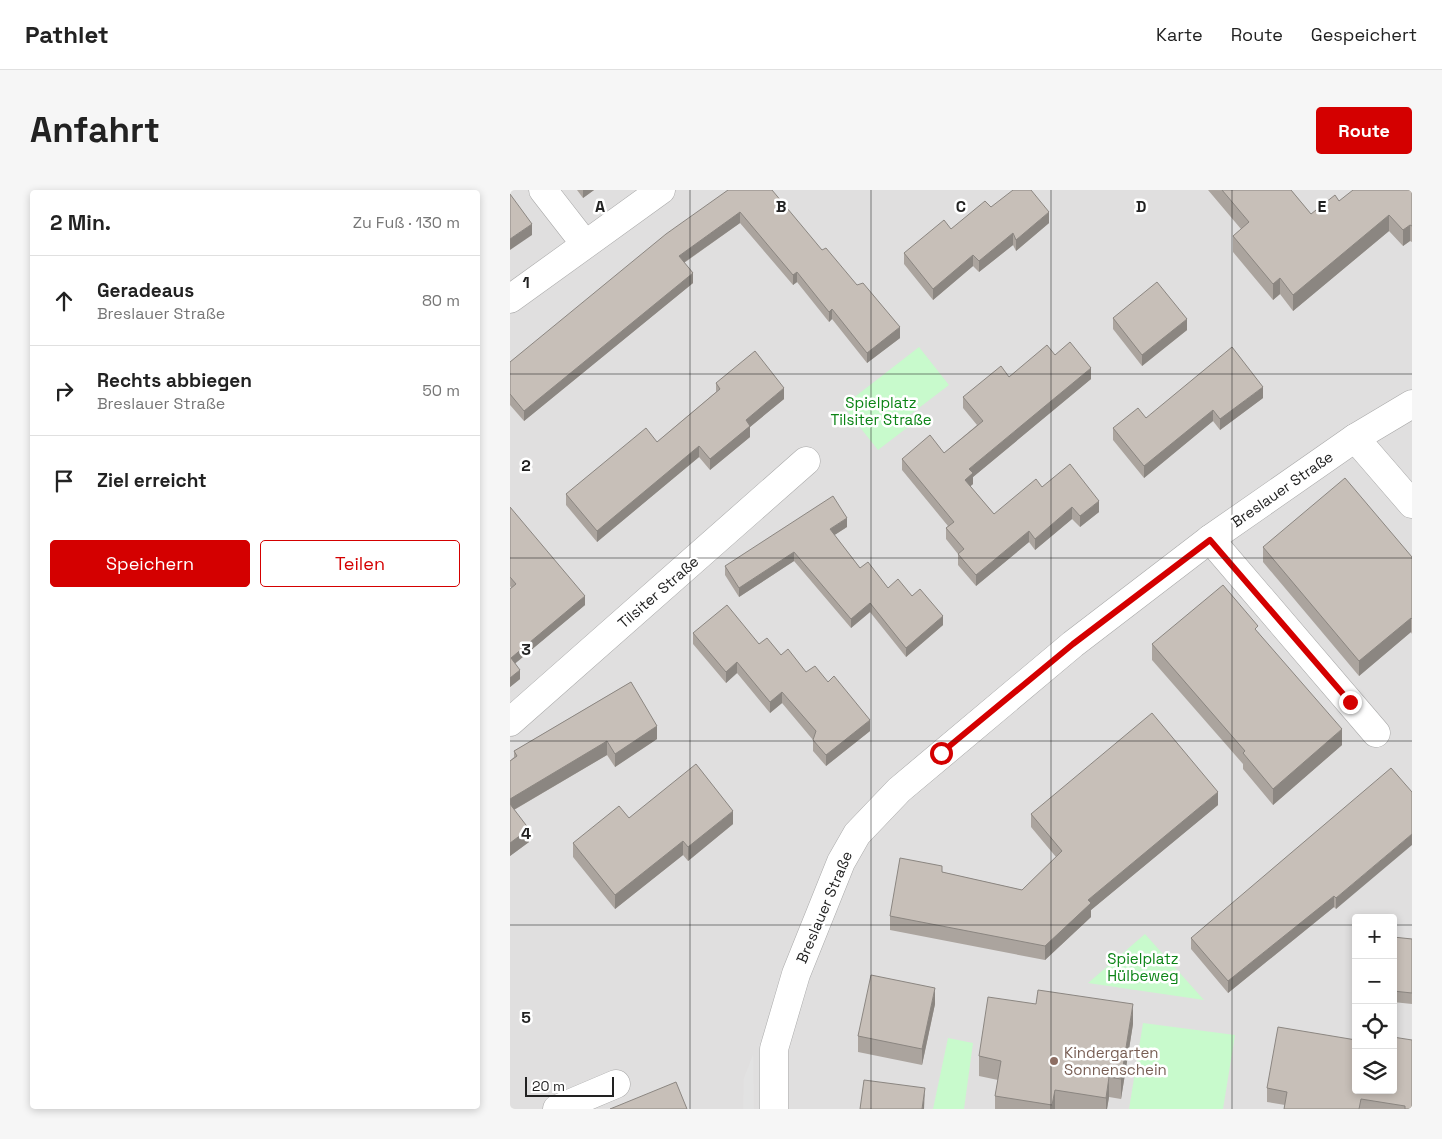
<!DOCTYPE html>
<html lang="de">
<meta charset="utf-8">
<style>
:root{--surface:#fff;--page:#f6f6f6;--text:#222;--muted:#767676;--line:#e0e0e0;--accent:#d40000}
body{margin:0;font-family:"Space Grotesk",sans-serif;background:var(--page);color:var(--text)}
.controls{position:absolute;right:15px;bottom:15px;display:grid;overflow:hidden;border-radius:5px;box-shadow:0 2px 8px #0003}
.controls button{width:45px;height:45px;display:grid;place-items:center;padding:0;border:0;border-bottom:1px solid var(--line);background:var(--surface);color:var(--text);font:25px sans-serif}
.scale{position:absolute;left:15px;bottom:12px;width:89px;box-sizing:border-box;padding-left:5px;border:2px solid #222;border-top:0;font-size:14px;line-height:18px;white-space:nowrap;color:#222;-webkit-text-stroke:4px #fff;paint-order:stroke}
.stop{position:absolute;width:15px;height:15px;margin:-11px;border:4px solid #d40000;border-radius:50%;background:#fff}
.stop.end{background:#d40000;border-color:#fff;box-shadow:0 1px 5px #0008}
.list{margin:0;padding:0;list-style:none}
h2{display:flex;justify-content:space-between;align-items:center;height:65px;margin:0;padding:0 20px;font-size:21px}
h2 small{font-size:16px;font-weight:400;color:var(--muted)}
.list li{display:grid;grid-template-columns:32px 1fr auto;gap:15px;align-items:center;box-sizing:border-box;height:90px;padding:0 20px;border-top:1px solid var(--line)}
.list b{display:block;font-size:19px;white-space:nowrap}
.list p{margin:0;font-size:16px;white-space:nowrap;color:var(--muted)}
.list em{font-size:16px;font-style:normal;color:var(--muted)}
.actions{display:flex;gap:10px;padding:15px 20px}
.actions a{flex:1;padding:11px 0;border:1px solid var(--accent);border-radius:5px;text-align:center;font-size:18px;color:var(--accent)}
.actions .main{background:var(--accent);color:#fff}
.icon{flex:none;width:28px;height:28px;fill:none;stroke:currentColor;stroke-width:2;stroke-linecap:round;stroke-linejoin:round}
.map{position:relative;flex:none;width:902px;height:919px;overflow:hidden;border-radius:5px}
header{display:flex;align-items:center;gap:30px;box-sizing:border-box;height:70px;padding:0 25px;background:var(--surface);border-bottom:1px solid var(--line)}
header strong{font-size:24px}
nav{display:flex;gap:28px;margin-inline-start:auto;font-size:18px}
.intro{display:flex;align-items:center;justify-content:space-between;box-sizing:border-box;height:120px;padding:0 30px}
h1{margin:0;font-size:35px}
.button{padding:12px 22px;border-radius:5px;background:var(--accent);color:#fff;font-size:18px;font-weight:700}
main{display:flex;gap:30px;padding:0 30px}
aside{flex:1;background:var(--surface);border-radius:5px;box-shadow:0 2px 8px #0003}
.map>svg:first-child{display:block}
.residential{fill:#e0dfdf;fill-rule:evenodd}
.park{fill:#c8facc}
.parking{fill:#e2e2e2}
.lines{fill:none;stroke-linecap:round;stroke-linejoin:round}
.street-casing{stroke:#a9a9a9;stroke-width:29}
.street{stroke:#fff;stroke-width:28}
.wall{fill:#aba49e}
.shaded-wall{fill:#8b8681}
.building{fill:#c7bfb8;stroke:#8b8681}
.route{stroke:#d40000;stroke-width:6}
.grid{fill:none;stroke:#222;stroke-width:1;stroke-opacity:0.55}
.education-dot{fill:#8d6e63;stroke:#fff;stroke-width:2}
.labels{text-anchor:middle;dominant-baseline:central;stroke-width:5;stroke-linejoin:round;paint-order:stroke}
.park-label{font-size:15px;fill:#0c8416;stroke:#fff}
.street-label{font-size:15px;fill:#222;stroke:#fff}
.education-label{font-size:15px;fill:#785e54;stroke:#fff;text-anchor:start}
.grid-label{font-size:16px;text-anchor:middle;font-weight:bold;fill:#222;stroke:#fff;stroke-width:5;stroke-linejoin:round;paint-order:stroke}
</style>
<header>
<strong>Pathlet</strong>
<nav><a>Karte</a><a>Route</a><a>Gespeichert</a></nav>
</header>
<div class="intro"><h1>Anfahrt</h1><a class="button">Route</a></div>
<main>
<aside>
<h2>2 Min.<small>Zu Fuß · 130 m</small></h2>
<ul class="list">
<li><svg class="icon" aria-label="ahead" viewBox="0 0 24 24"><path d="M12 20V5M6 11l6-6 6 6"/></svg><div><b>Geradeaus</b><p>Breslauer Straße</p></div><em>80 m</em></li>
<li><svg class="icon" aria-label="right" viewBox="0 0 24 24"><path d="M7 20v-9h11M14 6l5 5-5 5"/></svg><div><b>Rechts abbiegen</b><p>Breslauer Straße</p></div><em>50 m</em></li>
<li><svg class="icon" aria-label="arrive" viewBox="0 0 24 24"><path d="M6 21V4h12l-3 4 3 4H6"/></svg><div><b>Ziel erreicht</b></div></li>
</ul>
<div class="actions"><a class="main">Speichern</a><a>Teilen</a></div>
</aside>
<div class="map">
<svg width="902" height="919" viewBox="0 0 902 919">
<rect width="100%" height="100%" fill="#f2efe9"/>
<path class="residential" d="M0,0H902V919H0ZM846,728H883V900H846Z"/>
<g class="park">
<polygon points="409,157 439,195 397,227 402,234 368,260 333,216"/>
<polygon points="635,744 694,810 578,793"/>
<polygon points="633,833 725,845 713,919 619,919"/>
<polygon points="438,848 463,853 454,919 423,919"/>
</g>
<polygon class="parking" points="243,865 244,919 233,919 234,888"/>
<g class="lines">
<g class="street-casing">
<g id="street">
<polyline points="33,0 75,54"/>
<polyline points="0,109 151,0"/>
<polyline points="845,248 902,314"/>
<polyline points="700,349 866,543"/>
<polyline points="0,532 296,271"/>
<polyline points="47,919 106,894"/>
<polyline points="264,919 264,859 286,784 331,672 347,644 389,600 563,454 700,349 845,248 902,214"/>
</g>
</g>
<use href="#street" class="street"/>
</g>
<g class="wall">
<polygon points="67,0 84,0 73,8"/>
<polygon points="218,0 312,60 390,148 357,173 322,129 319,132 287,92 283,95 230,33 174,73 183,93 14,231 0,215 0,172"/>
<polygon points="698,0 781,0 801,24 829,11 902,0 902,52 900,51 893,56 879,41 783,121 770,104 763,110 723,62 723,46 731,39"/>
<polygon points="481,17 539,33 506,61 503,55 469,82 463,76 423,110 394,74 394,63 441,39"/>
<polygon points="603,128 677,140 632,176 603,139"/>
<polygon points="545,165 581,189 463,287 463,294 460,296 484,324 532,297 589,322 570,337 562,329 525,360 519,352 466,396 448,375 448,364 436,349 436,338 438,336 392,280 392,269 434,263 467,235 453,218 453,207"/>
<polygon points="206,193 274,209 240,237 240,247 200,280 189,267 87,352 56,315 56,304 147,252 206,202"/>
<polygon points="753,208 710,240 703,231 634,288 603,250 603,238 636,228"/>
<polygon points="0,317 75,415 5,473 10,489 0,497 0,399 1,398 0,396"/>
<polygon points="337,337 324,345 350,378 378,398 402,406 433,435 396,467 360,422 341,438 284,371 229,407 215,385 215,376"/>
<polygon points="753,357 902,367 902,444 901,442 849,486 753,372"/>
<polygon points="748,442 832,555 763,615 733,579 733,574 642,470 642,454"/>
<polygon points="183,443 249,454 271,465 296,482 360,541 316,576 303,561 303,550 272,513 260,523 227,483 216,493 183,454"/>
<polygon points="121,492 147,549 105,577 97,565 4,620 19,652 0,666 0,571 4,567 4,561"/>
<polygon points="902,602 826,719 824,717 718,803 681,759 681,748"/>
<polygon points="708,615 581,720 581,727 535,770 380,740 380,726 432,682 512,700 546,667 521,637 521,624"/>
<polygon points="119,628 223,634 178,671 173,665 105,719 63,667 63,653"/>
<polygon points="883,747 902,749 902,814 883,812"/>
<polygon points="425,814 412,875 348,862 348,846"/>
<polygon points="623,834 611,909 599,907 597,919 485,919 485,906 488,890 469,886 469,866"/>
<polygon points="902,850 902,919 774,919 775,915 757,912 757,898 846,900"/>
</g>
<g class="shaded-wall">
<polygon points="73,0 84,0 73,8"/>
<polygon points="230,22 230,33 169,76 169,66"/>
<polygon points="539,22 539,33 506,61 506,50"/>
<polygon points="879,25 879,41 783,121 783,105"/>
<polygon points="22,34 22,45 0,60 0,49"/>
<polygon points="900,35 900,51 893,56 893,40"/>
<polygon points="503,43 503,55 469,82 469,71"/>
<polygon points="463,65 463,76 423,110 423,99"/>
<polygon points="287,82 287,92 283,95 283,85"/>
<polygon points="183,83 183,93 14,231 14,221"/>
<polygon points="770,88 770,104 763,110 763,94"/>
<polygon points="322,119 322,129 319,132 319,122"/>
<polygon points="677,129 677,140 632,176 632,165"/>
<polygon points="390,137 390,148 357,173 357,163"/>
<polygon points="581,178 581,189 463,287 463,294 455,301 455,290 459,279"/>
<polygon points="753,197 753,208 710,240 710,229"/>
<polygon points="274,198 274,209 240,237 240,247 200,280 200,269 236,230"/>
<polygon points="703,220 703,231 634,288 634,276"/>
<polygon points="189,256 189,267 87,352 87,341"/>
<polygon points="589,311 589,322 570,337 570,326"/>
<polygon points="562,317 562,329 525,360 525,349"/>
<polygon points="337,328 337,337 320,348 320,339"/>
<polygon points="519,341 519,352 466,396 466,385"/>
<polygon points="284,362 284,371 229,407 229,398"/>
<polygon points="75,406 75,415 1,477 1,468"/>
<polygon points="360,413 360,422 341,438 341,429"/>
<polygon points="433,426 433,435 396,467 396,458"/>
<polygon points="901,428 901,442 849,486 849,471"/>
<polygon points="227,472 227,483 216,493 216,482"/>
<polygon points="10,480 10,489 0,497 0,488"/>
<polygon points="272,502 272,513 260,523 260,512"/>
<polygon points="360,530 360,541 316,576 316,565"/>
<polygon points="147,536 147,549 105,577 105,564"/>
<polygon points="832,539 832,555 763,615 763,599"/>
<polygon points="97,551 97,565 0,622 0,609"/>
<polygon points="708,602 708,615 581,720 581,727 535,770 535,756 578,710"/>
<polygon points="223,621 223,634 178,671 178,657"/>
<polygon points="19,639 19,652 0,666 0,653"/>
<polygon points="902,644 902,655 826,719 826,708"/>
<polygon points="173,651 173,665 105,719 105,705"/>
<polygon points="824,706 824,717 718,803 718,791"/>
<polygon points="425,798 425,814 412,875 412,859"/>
<polygon points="623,814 623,834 611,909 611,889"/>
<polygon points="599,887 599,907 597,919 596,919 596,908"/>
<polygon points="415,898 414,919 412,919"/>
<polygon points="545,900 545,919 542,919 542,915"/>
</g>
<g class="building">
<polygon points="218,0 262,0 312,60 316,58 347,95 353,93 390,137 357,163 322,119 319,122 287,82 283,85 230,22 169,66 183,83 14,221 0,204 0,172 156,44"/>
<polygon points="503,0 521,0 539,22 506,50 503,43 469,71 463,65 423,99 394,63 434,30 441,39 475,11 481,17"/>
<polygon points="712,0 781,0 801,24 825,5 829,11 843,0 902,0 902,36 900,35 893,40 879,25 783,105 770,88 763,94 723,46 739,32"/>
<polygon points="0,4 22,34 0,49"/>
<polygon points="647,92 677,129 632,165 603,128"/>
<polygon points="560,152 581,178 459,279 463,283 455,290 484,324 526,289 532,297 560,274 589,311 570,326 562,317 525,349 519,341 466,385 448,364 454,359 436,338 444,332 392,269 420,245 434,263 473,231 453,207 491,176 499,187 537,155 545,165"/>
<polygon points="722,157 753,197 710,229 703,220 634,276 603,238 628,218 636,228"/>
<polygon points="245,161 274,198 236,230 240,236 200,269 189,256 87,341 56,304 136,238 147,252 210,199 206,193"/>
<polygon points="835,288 902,367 902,429 901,428 849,471 753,357"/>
<polygon points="323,306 337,328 320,339 350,378 358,372 378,398 388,389 402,406 410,399 433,426 396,458 360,413 341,429 284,362 229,398 215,376"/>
<polygon points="0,317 75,406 1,468 10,480 0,488 0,399 6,394 0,387"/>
<polygon points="713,395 748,436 745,439 832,539 763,599 733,563 735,561 642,454"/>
<polygon points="217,415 249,454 257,448 271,465 278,459 296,482 305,476 318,492 324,486 360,530 316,565 303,550 306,541 272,502 260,512 227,472 216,482 183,443"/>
<polygon points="121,492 147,536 105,564 97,551 0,609 0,571 7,566 4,561"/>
<polygon points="642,523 708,602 578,710 581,713 535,756 380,726 390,668 432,676 432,682 512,700 552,661 521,624"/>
<polygon points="186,574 223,621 178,657 173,651 105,705 63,653 109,616 119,628"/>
<polygon points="881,578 902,602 902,644 826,708 824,706 718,791 681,748"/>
<polygon points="0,614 19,639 0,653"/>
<polygon points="883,747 902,749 902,803 883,801"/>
<polygon points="361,785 425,798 412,859 348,846"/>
<polygon points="528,800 623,814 611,889 599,887 596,908 545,900 542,915 485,906 491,871 469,866 478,807 526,814"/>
<polygon points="768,837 846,850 846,900 883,900 883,847 902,850 902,919 895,919 895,916 851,909 849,919 774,919 777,902 757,898"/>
<polygon points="354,890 415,898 412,919 350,919"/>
<polygon points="166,892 177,919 100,919"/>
</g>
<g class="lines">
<polyline class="route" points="431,563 563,454 700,350 840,512"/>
</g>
<path class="grid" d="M180,0V919M361,0V919M541,0V919M722,0V919M0,184H902M0,368H902M0,551H902M0,735H846M883,735H902"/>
<circle class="education-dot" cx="544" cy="871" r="5"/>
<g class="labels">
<g class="park-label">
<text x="371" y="212">Spielplatz<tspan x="371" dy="17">Tilsiter Straße</tspan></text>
<text x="633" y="768">Spielplatz<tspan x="633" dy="17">Hülbeweg</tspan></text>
</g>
<g class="street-label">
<text transform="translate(772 299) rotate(-35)">Breslauer Straße</text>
<text transform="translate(148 402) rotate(-41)">Tilsiter Straße</text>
<text transform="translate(314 717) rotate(-67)">Breslauer Straße</text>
</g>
<g class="education-label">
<text x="554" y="862">Kindergarten<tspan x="554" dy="17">Sonnenschein</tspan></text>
</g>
</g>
<g class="grid-label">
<text x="90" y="22">A</text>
<text x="271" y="22">B</text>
<text x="451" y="22">C</text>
<text x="631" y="22">D</text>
<text x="812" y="22">E</text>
<text x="16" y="98">1</text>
<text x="16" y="281">2</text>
<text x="16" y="465">3</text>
<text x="16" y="649">4</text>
<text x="16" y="833">5</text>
</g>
</svg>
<div class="controls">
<button>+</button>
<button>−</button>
<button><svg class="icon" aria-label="locate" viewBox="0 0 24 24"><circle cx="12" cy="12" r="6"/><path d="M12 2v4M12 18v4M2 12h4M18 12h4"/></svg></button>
<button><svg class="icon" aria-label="layers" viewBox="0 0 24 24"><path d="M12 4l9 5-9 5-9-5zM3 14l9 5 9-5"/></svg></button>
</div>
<div class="scale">20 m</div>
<div class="stop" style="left:431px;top:563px"></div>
<div class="stop end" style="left:840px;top:512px"></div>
</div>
</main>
